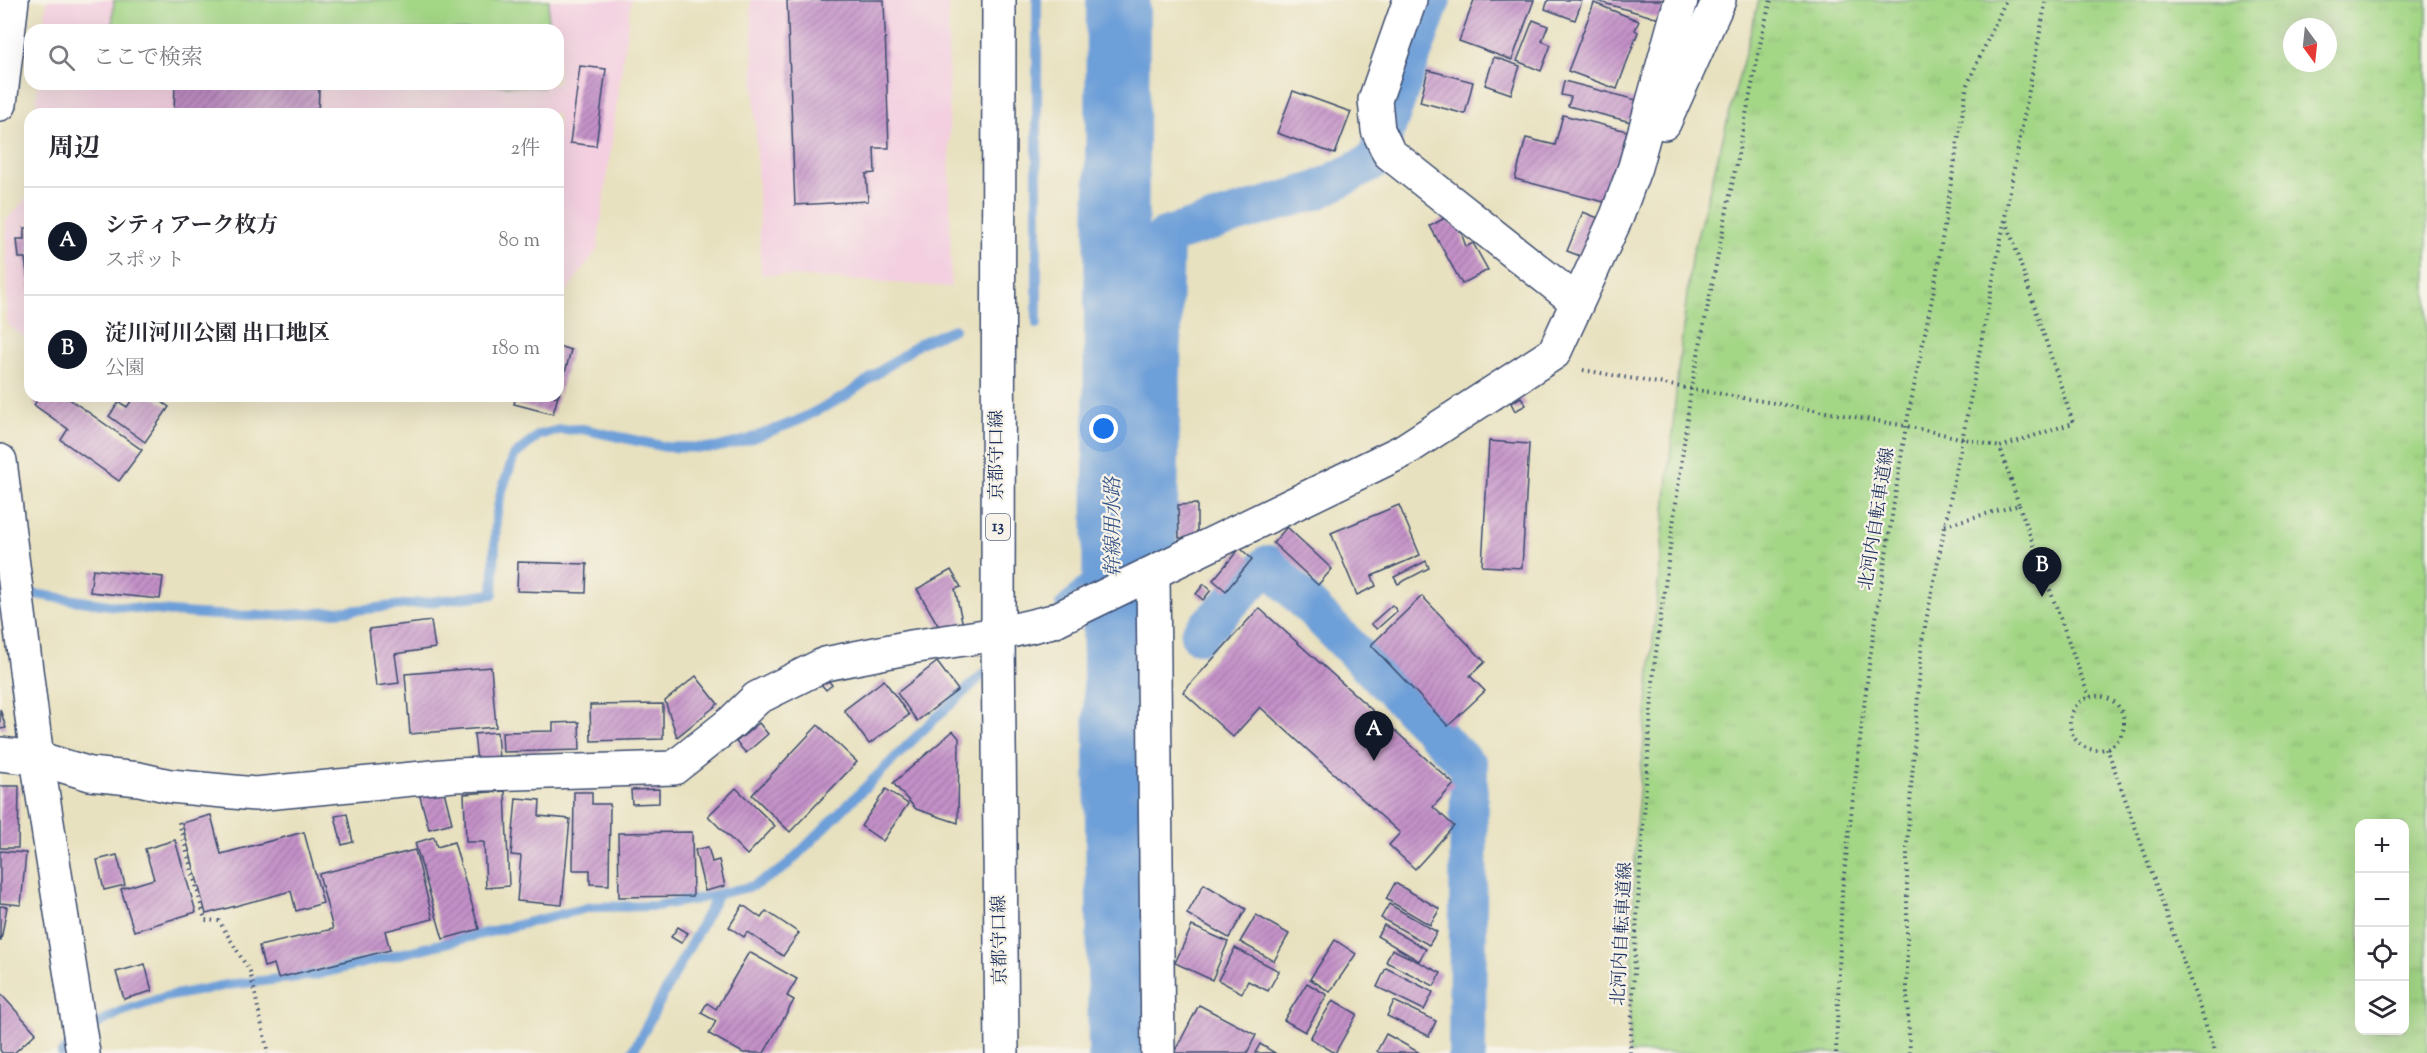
<!DOCTYPE html>
<html lang="ja">
<meta charset="utf-8">
<style>
:root{--surface:#fff;--page:#f2f2f3;--text:#2b2b33;--muted:#7c7c81;--line:#e1e1e2;--accent:#111827}
body{margin:0;font-family:"Sorts Mill Goudy","Noto Serif JP",serif;background:var(--page);color:var(--text)}
.controls{position:absolute;right:18px;bottom:18px;display:grid;overflow:hidden;border-radius:12px;box-shadow:0 6px 24px #0002}
.controls button{width:54px;height:54px;display:grid;place-items:center;padding:0;border:0;border-bottom:2px solid var(--line);background:var(--surface);color:var(--text);font:30px sans-serif}
.compass{position:absolute;left:2283px;top:18px;width:54px;height:54px;border-radius:50%;background:var(--surface);box-shadow:0 6px 24px #0002;rotate:165deg}
.you{position:absolute;left:1104px;top:429px;width:21px;height:21px;margin:-15px;border:4px solid #fff;border-radius:50%;background:#1a73e8;box-shadow:0 0 0 9px #1a73e833}
.badge{display:grid;place-items:center;width:39px;height:39px;border-radius:50%;background:var(--accent);color:#fff;font-size:20px;font-weight:700}
.pin{position:absolute;translate:-50% -50px;filter:drop-shadow(0 2px 3px #0008)}
.pin::after{content:'';position:absolute;top:32px;width:21px;height:18px;background:inherit;clip-path:polygon(0 0,100% 0,50% 100%)}
.list{margin:0;padding:0;list-style:none}
h2{display:flex;justify-content:space-between;align-items:center;height:78px;margin:0;padding:0 24px;font-size:26px}
h2 small{font-size:20px;font-weight:400;color:var(--muted)}
.list li{display:grid;grid-template-columns:39px 1fr auto;gap:18px;align-items:center;box-sizing:border-box;height:108px;padding:0 24px;border-top:2px solid var(--line)}
.list b{display:block;font-size:22px;white-space:nowrap}
.list p{margin:0;font-size:20px;white-space:nowrap;color:var(--muted)}
.list em{font-size:20px;font-style:normal;color:var(--muted)}
.icon{flex:none;width:33px;height:33px;fill:none;stroke:currentColor;stroke-width:2;stroke-linecap:round;stroke-linejoin:round}
.map{position:relative;flex:none;width:2427px;height:1053px;overflow:hidden}
.search{position:absolute;background:var(--surface);box-shadow:0 6px 24px #0002;left:24px;top:24px;width:540px;height:66px;display:flex;align-items:center;gap:15px;box-sizing:border-box;padding:0 21px;border-radius:18px;color:var(--muted);font-size:22px}
.panel{position:absolute;background:var(--surface);box-shadow:0 6px 24px #0002;left:24px;top:108px;width:540px;height:294px;border-radius:18px}
.map>svg:first-child{display:block}
.built{fill:#f3cfe0}
.grass{fill:url(#grass-tufts);stroke:#5f8272;stroke-width:1.5;fill-rule:evenodd}
.pitch{fill:#a3d685;stroke:#5f8272;stroke-width:1.5}
.lines{fill:none;stroke-linecap:round;stroke-linejoin:round}
.stream{stroke:#6d9fd8;stroke-width:10}
.canal{stroke:#6d9fd8;stroke-width:38}
.river{stroke:#6d9fd8;stroke-width:64}
.building{fill:url(#building-hatch)}
.minor-casing{stroke:#3a4a6d;stroke-width:36}
.major-casing{stroke:#3a4a6d;stroke-width:36}
.path{stroke:#3a4a6d;stroke-width:4;stroke-dasharray:1.5 4.5;stroke-linecap:butt}
.minor{stroke:#fff;stroke-width:33}
.major{stroke:#fff;stroke-width:33}
.labels{text-anchor:middle;dominant-baseline:central;stroke-width:4.5;stroke-linejoin:round;paint-order:stroke}
.shield{fill:#f7f3e8;stroke:#5d6a87;stroke-width:1.5}
.shield-label{font-size:16px;font-weight:bold;fill:#1b2f5e}
.street-label{font-size:18px;fill:#1b2f5e;stroke:#f7f3e8}
.water-label{font-size:20px;font-style:italic;fill:#385689;stroke:#f7f3e8}
</style>
<div class="map">
<svg width="2427" height="1053" viewBox="0 0 2427 1053">
<defs>
<pattern id="grass-tufts" width="24" height="20" patternUnits="userSpaceOnUse" patternTransform="scale(1.5)"><rect width="24" height="20" fill="#a3d685"/><path d="M3 7l-1-3M5 7V3M7 7l1-3M15 17l-1-3M17 17v-4M19 17l1-3" fill="none" stroke="#8cb875"/></pattern>
<pattern id="building-hatch" width="6" height="6" patternUnits="userSpaceOnUse" patternTransform="scale(1.5)"><rect width="6" height="6" fill="#c491c8"/><path d="M-1 1l2-2M0 6l6-6M5 7l2-2" fill="none" stroke="#9e77a6"/></pattern>
</defs>
<rect width="100%" height="100%" fill="#f7f3e8"/>
<filter id="ink" filterUnits="userSpaceOnUse"><feTurbulence type="fractalNoise" baseFrequency=".0167" numOctaves="2"/><feDisplacementMap in="SourceGraphic" scale="12" xChannelSelector="R" yChannelSelector="G"/><feConvolveMatrix kernelMatrix="1 2 1 2 8 2 1 2 1" color-interpolation-filters="sRGB"/></filter>
<filter id="wash" filterUnits="userSpaceOnUse"><feTurbulence type="fractalNoise" baseFrequency=".008" numOctaves="4" result="noise"/><feDisplacementMap in="SourceGraphic" scale="24" xChannelSelector="R" yChannelSelector="G"/><feGaussianBlur stdDeviation="1.35" result="paint"/><feColorMatrix in="noise" values="0 0 0 0 0 0 0 0 0 0 0 0 0 0 0 0 0 1.4 0 .05"/><feComposite in="paint" operator="in"/></filter>
<g filter="url(#wash)">
<rect width="100%" height="100%" fill="#e8e1bf"/>
<g class="built">
<polygon points="47,0 631,0 597,250 563,296 558,296 558,114 35,114 38,84 558,84 558,30 44,30"/>
<polygon points="751,0 948,0 951,287 761,274"/>
<polygon points="30,189 30,341 29,341 7,324 6,221 29,195"/>
</g>
<path class="grass" d="M1759,0H2427V1053H1629L1636,824L1678,371L1691,260ZM2292,27H2328V63H2292ZM2360,824H2404V1030H2360Z"/>
<g class="pitch">
<polygon points="114,0 549,0 547,30 112,30"/>
<polygon points="472,84 543,84 543,88"/>
</g>
<g class="lines">
<g class="stream">
<polyline points="1037,0 1037,324"/>
<path d="M21,592C85,602 151,612 216,615C308,619 402,605 493,594L496,517L501,493L514,456L539,435L559,430L582,429L666,447L715,448L747,440L797,421L844,397L920,343L954,329"/>
<polyline points="1060,604 1114,552"/>
<polyline points="62,1053 95,1025 120,1012 165,997 227,985 315,975 591,907 655,906 697,899 753,886 783,869 925,728 991,667"/>
<polyline points="632,1053 718,894"/>
</g>
<g class="canal">
<polyline points="1114,552 1158,550 1165,236 1318,190 1375,161 1432,0"/>
<polyline points="1199,635 1268,564 1469,767 1467,1053"/>
</g>
<polyline class="river" points="1118,0 1114,605 1120,1053"/>
</g>
<g id="blocks">
<g class="building">
<polygon points="787,0 884,0 889,148 874,148 875,173 866,174 868,201 795,205"/>
<polygon points="1474,0 1534,0 1512,60 1459,41"/>
<polygon points="1548,0 1578,0 1582,1 1575,20 1545,9"/>
<polygon points="1593,0 1665,0 1660,19"/>
<polygon points="1594,3 1639,21 1635,30 1638,32 1617,89 1568,71"/>
<polygon points="1533,20 1548,26 1542,41 1551,45 1541,71 1517,61"/>
<polygon points="1494,57 1520,66 1511,94 1485,85"/>
<polygon points="580,66 606,69 596,146 570,143"/>
<polygon points="1428,70 1473,82 1465,114 1420,102"/>
<polygon points="1564,81 1644,102 1639,124 1568,106 1571,97 1561,95"/>
<polygon points="175,84 221,84 319,89 318,114 174,114"/>
<polygon points="1293,91 1351,112 1335,154 1277,133"/>
<polygon points="1563,115 1627,131 1608,203 1515,179 1526,138 1555,145"/>
<polygon points="1583,212 1603,220 1588,259 1567,251"/>
<polygon points="1445,218 1460,229 1466,247 1473,243 1488,270 1462,284 1430,226"/>
<polygon points="24,228 30,228 30,295 25,258 19,258 17,239 24,239"/>
<polygon points="558,346 571,350 559,395 558,395"/>
<polygon points="40,396 65,396 142,450 119,481 61,440 68,429 34,405"/>
<polygon points="135,396 153,396 169,407 145,442 109,416 119,402 127,407"/>
<polygon points="516,396 558,396 553,414 514,404"/>
<polygon points="1521,397 1526,405 1515,411 1511,403"/>
<polygon points="1489,441 1529,444 1522,568 1482,566"/>
<polygon points="1197,504 1197,537 1179,538 1178,505"/>
<polygon points="1399,505 1420,555 1372,576 1376,586 1357,595 1331,533"/>
<polygon points="1287,527 1332,569 1318,585 1273,543"/>
<polygon points="1240,548 1252,559 1226,591 1213,580"/>
<polygon points="1426,561 1429,568 1398,584 1394,577"/>
<polygon points="518,562 587,564 586,593 517,591"/>
<polygon points="93,569 163,577 160,599 90,592"/>
<polygon points="951,570 961,587 955,589 964,630 943,634 917,589"/>
<polygon points="1204,584 1211,590 1203,600 1196,594"/>
<polygon points="1422,596 1485,662 1470,676 1485,691 1448,726 1371,645"/>
<polygon points="1392,605 1397,611 1377,629 1371,624"/>
<polygon points="1259,608 1454,784 1433,807 1454,826 1415,869 1389,845 1400,833 1260,707 1233,737 1183,692"/>
<polygon points="431,621 435,648 395,654 399,683 376,686 369,629"/>
<polygon points="937,662 958,690 917,721 897,693"/>
<polygon points="491,667 496,727 410,734 405,674"/>
<polygon points="696,676 718,704 677,737 665,701"/>
<polygon points="826,678 832,685 826,690 820,683"/>
<polygon points="884,680 909,715 869,744 844,710"/>
<polygon points="663,704 663,739 591,741 590,705"/>
<polygon points="0,709 6,728 0,729"/>
<polygon points="579,722 580,750 503,752 502,732 553,731 553,723"/>
<polygon points="759,723 768,734 746,753 736,742"/>
<polygon points="818,725 857,762 790,832 752,795"/>
<polygon points="953,731 959,738 958,823 916,809 893,783"/>
<polygon points="497,732 499,760 477,762 474,734"/>
<polygon points="0,786 19,786 18,848 0,848"/>
<polygon points="443,787 452,823 429,829 419,793"/>
<polygon points="736,788 775,826 747,855 708,816"/>
<polygon points="659,789 659,803 632,804 631,790"/>
<polygon points="886,789 908,804 883,841 861,826"/>
<polygon points="505,791 509,886 486,888 484,842 466,842 464,794"/>
<polygon points="574,792 592,792 592,804 610,804 609,885 590,884 590,870 573,870"/>
<polygon points="516,798 540,800 539,816 570,819 562,905 517,901 521,856 511,855"/>
<polygon points="347,814 353,842 342,845 335,816"/>
<polygon points="211,815 221,854 304,832 323,903 296,911 291,891 206,914 182,823"/>
<polygon points="692,832 693,896 619,897 618,833"/>
<polygon points="434,837 437,847 454,842 479,929 443,939 415,843"/>
<polygon points="175,840 196,912 134,931 121,889 154,879 145,849"/>
<polygon points="708,847 712,862 719,860 725,886 705,891 695,850"/>
<polygon points="415,850 433,919 385,931 390,950 278,978 274,964 264,967 259,946 333,929 319,874"/>
<polygon points="0,851 26,853 21,905 0,903"/>
<polygon points="117,855 125,885 104,890 97,860"/>
<polygon points="1395,883 1440,909 1430,925 1386,899"/>
<polygon points="1204,884 1246,909 1229,938 1187,914"/>
<polygon points="1389,904 1437,932 1429,945 1381,918"/>
<polygon points="743,905 761,918 766,911 799,933 783,956 747,932 744,937 729,927"/>
<polygon points="0,906 7,907 1,940 0,940"/>
<polygon points="1256,915 1289,934 1274,961 1240,942"/>
<polygon points="1384,925 1426,949 1419,961 1377,936"/>
<polygon points="1192,926 1228,942 1212,980 1175,963"/>
<polygon points="678,927 688,933 681,943 671,937"/>
<polygon points="1335,940 1356,954 1330,992 1310,979"/>
<polygon points="1235,948 1279,971 1268,991 1248,981 1242,993 1218,980"/>
<polygon points="1392,949 1441,973 1434,986 1386,962"/>
<polygon points="749,952 797,979 787,996 794,1000 764,1053 743,1053 709,1034 716,1021 701,1013 707,1003 716,1009"/>
<polygon points="145,964 152,991 124,999 116,972"/>
<polygon points="1386,968 1433,992 1424,1010 1377,987"/>
<polygon points="1307,983 1327,995 1305,1032 1284,1020"/>
<polygon points="0,993 36,1033 14,1053 2,1053 0,1050"/>
<polygon points="1333,1000 1357,1014 1335,1053 1310,1038"/>
<polygon points="1394,1001 1436,1021 1429,1036 1387,1016"/>
<polygon points="1199,1005 1256,1035 1247,1053 1174,1053"/>
<polygon points="1386,1034 1420,1053 1380,1053 1377,1051"/>
<polygon points="1260,1044 1275,1053 1255,1053"/>
</g>
</g>
</g>
<g filter="url(#ink)">
<use href="#blocks" fill-opacity="0" stroke="#3a4a6d" stroke-width="1.5"/>
<g class="lines">
<g class="minor-casing">
<g id="minor">
<polyline points="1410,0 1375,100 1378,130 1389,153 1576,301"/>
<polyline points="0,104 12,0"/>
<polyline points="1664,123 1719,0"/>
<polyline points="0,461 37,758 83,1053"/>
<polyline points="1153,574 1158,1053"/>
<polyline points="0,754 37,758 90,774 139,779 170,786 255,794 454,775 674,768 732,722 757,698 825,664 911,647 998,634 1053,621 1403,451 1554,353 1617,216 1635,167 1681,0"/>
</g>
</g>
<g class="major-casing">
<polyline id="major" points="999,0 998,634 1002,1053"/>
</g>
<g class="path">
<polyline points="1583,370 1906,426 2000,447"/>
<polyline points="2019,505 2089,697"/>
<polyline points="1945,525 2019,505 2000,447 2073,423 2005,217"/>
<circle cx="2097" cy="723" r="27"/>
<polyline points="2107,748 2216,1053"/>
<polyline points="179,822 205,920 219,921 250,972 268,1053"/>
<polyline points="1630,1053 1636,932 1654,668 1691,390 1763,30 1771,0"/>
<polyline points="1836,1053 1842,891 1870,657 1906,426 1934,289 1967,85 2006,0"/>
<polyline points="1910,1053 1907,993 1907,844 1922,641 1977,365 2046,0"/>
</g>
<use href="#minor" class="minor"/>
<use href="#major" class="major"/>
</g>
</g>
<g class="labels">
<rect class="shield" x="986" y="514" width="24" height="26" rx="4.5"/>
<g class="shield-label">
<text x="998" y="527">13</text>
</g>
<g class="street-label">
<text transform="translate(998 455) rotate(-90)">京都守口線</text>
<text transform="translate(1878 519) rotate(-81)">北河内自転車道線</text>
<text transform="translate(1623 934) rotate(-87)">北河内自転車道線</text>
<text transform="translate(1001 940) rotate(-91)">京都守口線</text>
</g>
<g class="water-label">
<text transform="translate(1114 527) rotate(-90)">幹線用水路</text>
</g>
</g>
</svg>
<div class="controls">
<button>+</button>
<button>−</button>
<button><svg class="icon" aria-label="locate" viewBox="0 0 24 24"><circle cx="12" cy="12" r="6"/><path d="M12 2v4M12 18v4M2 12h4M18 12h4"/></svg></button>
<button><svg class="icon" aria-label="layers" viewBox="0 0 24 24"><path d="M12 4l9 5-9 5-9-5zM3 14l9 5 9-5"/></svg></button>
</div>
<svg class="compass" viewBox="-18 -18 36 36"><path d="M0-13l5 13h-10z" fill="#e53935"/><path d="M0 13l5-13h-10z" fill="#7c7c81"/></svg>
<div class="you"></div>
<div class="pin badge" style="left:1374px;top:761px">A</div>
<div class="pin badge" style="left:2042px;top:597px">B</div>
<div class="search"><svg class="icon" aria-label="search" viewBox="0 0 24 24"><circle cx="10" cy="10" r="6"/><path d="M15 15l6 6"/></svg>ここで検索</div>
<section class="panel">
<h2>周辺<small>2件</small></h2>
<ul class="list">
<li><span class="badge">A</span><div><b>シティアーク枚方</b><p>スポット</p></div><em>80 m</em></li>
<li><span class="badge">B</span><div><b>淀川河川公園 出口地区</b><p>公園</p></div><em>180 m</em></li>
</ul>
</section>
</div>
